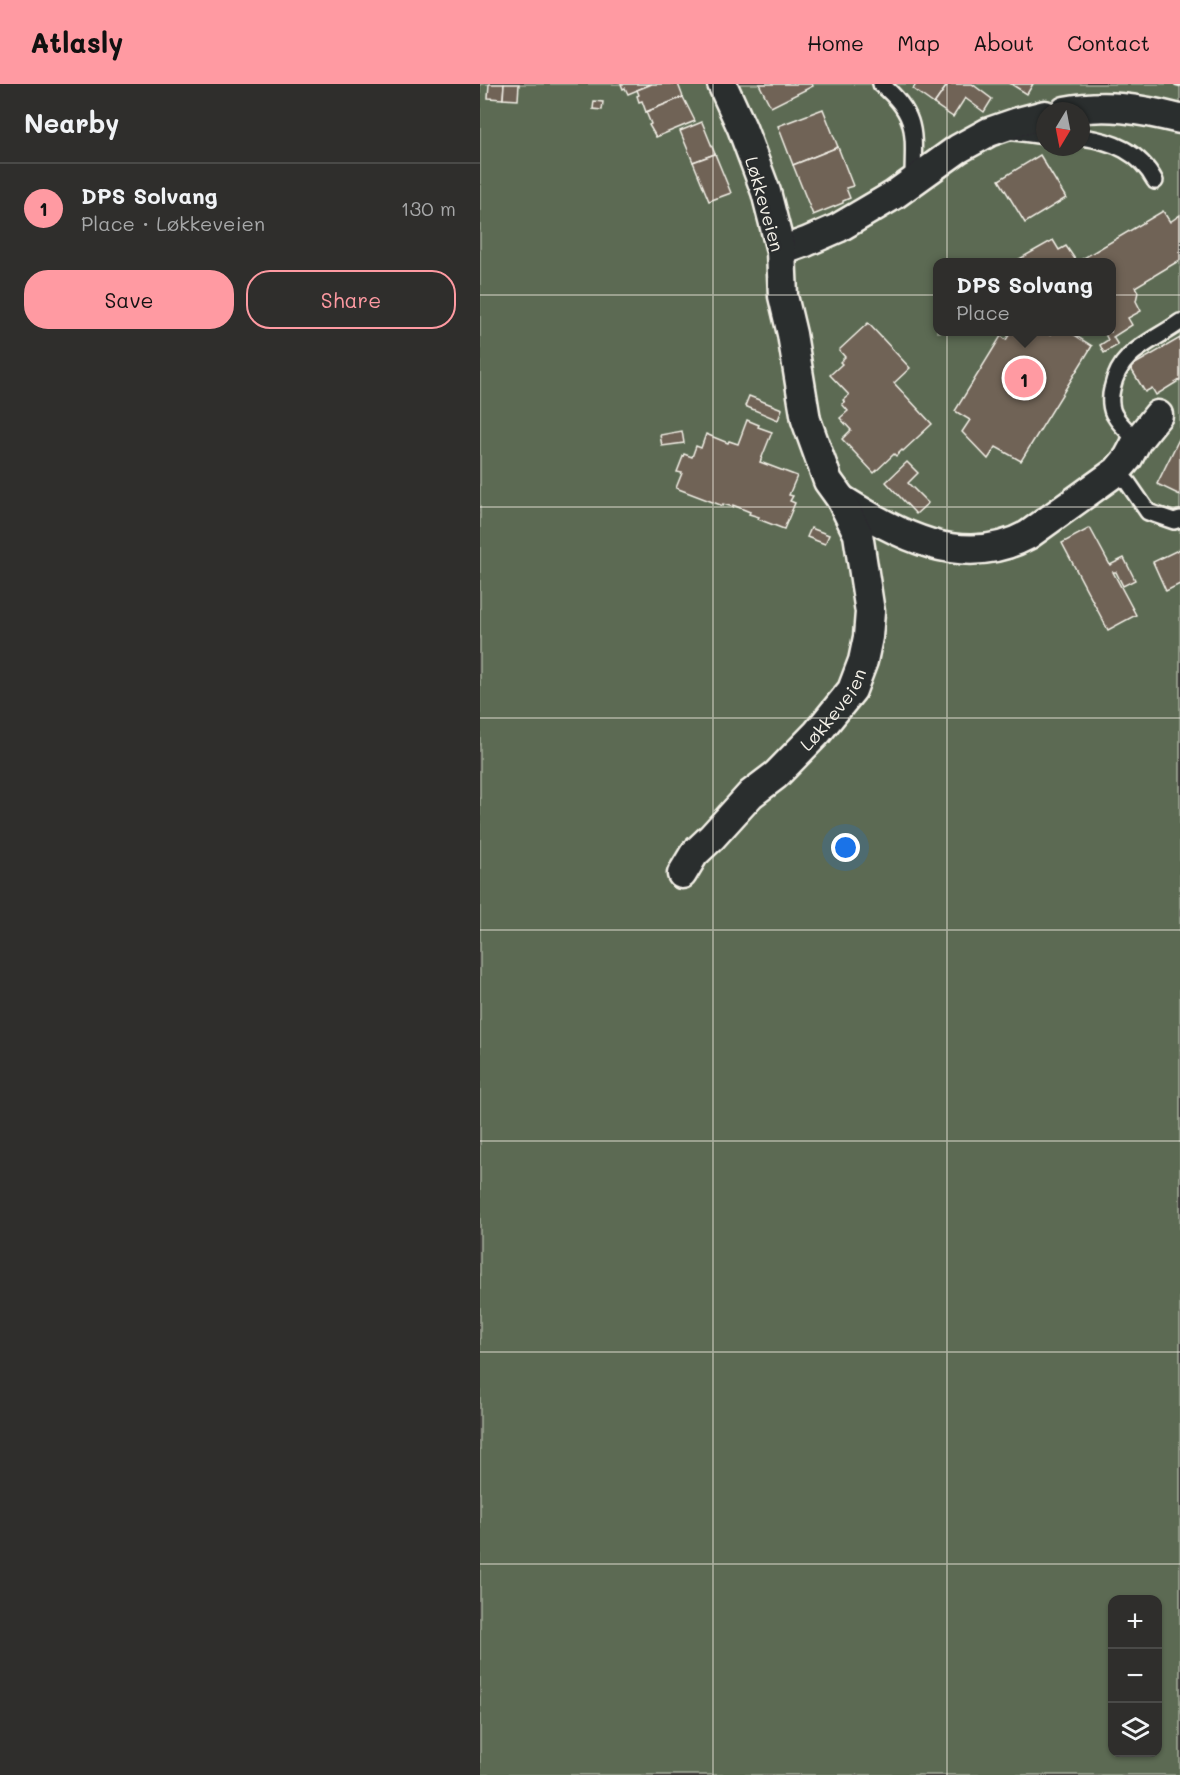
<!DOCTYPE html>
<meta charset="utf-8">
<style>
:root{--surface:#2f2e2c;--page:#3b3a38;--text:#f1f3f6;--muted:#a7a8a9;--line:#4a4a48;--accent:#ff9aa2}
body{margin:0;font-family:Mali,sans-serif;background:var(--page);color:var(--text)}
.controls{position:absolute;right:18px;bottom:18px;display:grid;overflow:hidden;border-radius:12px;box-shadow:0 2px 4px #0004}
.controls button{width:54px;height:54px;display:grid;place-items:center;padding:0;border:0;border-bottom:2px solid var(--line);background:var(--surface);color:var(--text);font:30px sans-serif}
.compass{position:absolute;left:556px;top:18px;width:54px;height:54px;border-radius:50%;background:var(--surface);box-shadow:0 2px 4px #0004;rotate:190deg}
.you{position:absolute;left:366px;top:764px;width:21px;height:21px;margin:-15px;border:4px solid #fff;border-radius:50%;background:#1a73e8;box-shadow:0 0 0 9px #1a73e833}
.badge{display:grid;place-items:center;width:39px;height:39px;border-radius:50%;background:var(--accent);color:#111;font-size:20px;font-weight:700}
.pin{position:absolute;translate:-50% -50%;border:3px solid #fff;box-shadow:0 2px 6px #0006}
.popup{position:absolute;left:453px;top:174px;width:183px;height:78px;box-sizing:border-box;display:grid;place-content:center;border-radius:12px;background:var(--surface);filter:drop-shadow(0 2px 4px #0005);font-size:20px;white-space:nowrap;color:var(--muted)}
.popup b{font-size:22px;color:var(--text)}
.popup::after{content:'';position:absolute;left:50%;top:100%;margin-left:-12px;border:12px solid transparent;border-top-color:var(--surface)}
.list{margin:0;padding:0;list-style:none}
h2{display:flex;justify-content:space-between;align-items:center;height:78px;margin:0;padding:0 24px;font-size:26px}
h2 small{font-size:20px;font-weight:400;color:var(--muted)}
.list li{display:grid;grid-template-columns:39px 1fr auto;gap:18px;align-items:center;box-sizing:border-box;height:90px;padding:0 24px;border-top:2px solid var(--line)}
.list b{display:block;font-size:22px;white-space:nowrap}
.list p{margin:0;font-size:20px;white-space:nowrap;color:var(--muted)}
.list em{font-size:20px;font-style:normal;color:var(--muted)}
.actions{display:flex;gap:12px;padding:18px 24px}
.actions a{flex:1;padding:14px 0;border:2px solid var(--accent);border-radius:24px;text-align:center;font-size:21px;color:var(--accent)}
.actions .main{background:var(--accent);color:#111}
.icon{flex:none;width:33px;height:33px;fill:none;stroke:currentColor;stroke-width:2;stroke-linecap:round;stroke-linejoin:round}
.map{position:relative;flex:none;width:700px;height:1691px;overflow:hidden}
header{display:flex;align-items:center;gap:36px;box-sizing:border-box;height:84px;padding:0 30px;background:var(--accent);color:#111}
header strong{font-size:28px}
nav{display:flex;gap:33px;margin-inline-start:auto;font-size:21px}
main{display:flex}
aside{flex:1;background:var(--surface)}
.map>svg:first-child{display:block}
.green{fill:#5b6a52;stroke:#a8ae9d;stroke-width:1.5;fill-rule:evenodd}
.building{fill:#706357;stroke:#f4f1e8;stroke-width:1.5}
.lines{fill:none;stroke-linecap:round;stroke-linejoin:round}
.service-casing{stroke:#f4f1e8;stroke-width:20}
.minor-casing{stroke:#f4f1e8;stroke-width:33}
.service{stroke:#2a2d2e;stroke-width:15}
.minor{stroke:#2a2d2e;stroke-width:28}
.rail{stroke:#f4f1e8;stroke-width:4.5}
.grid{fill:none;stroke:#f4f1e8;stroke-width:1.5;stroke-opacity:0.55}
.labels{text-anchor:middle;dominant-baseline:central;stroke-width:5;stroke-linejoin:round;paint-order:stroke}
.street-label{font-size:18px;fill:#f4f1e8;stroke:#2a2d2e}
</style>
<header>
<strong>Atlasly</strong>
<nav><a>Home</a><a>Map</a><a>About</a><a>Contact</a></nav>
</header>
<main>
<aside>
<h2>Nearby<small></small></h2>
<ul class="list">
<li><span class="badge">1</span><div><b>DPS Solvang</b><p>Place · Løkkeveien</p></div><em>130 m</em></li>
</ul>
<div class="actions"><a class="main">Save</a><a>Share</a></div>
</aside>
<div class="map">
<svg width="700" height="1691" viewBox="0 0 700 1691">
<rect width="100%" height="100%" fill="#3f3d3a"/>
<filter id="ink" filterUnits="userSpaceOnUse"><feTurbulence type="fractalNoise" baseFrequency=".0167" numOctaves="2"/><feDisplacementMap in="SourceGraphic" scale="12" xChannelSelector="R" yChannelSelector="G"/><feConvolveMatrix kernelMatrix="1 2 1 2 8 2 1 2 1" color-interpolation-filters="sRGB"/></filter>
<g filter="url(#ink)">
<path class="green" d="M0,0H700V1691H0ZM565,27H601V63H565ZM457,178H631V248H457ZM632,1516H678V1668H632Z"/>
<g class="building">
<polygon points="9,0 24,0 23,15 8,14"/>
<polygon points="24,0 39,0 38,16 23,15"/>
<polygon points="141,0 172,0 148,10 145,4 143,5"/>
<polygon points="172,0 198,0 203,13 166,28 162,17 159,18 157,12 159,11 157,6"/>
<polygon points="279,0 332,0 333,2 291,23"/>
<polygon points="436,0 468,0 454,20 433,5"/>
<polygon points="468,0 492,0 512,15 504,28 485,14 473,33 454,20"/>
<polygon points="531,0 553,0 547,10"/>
<polygon points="203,13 215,37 176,53 169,41 171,40 166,28"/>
<polygon points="114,17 123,18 122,26 113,25"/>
<polygon points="343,25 358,63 313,81 298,42"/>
<polygon points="222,38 235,70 213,78 200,47"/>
<polygon points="358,63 373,102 366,104 370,114 363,117 363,119 333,131 313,81"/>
<polygon points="235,70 251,109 229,117 213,78"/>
<polygon points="560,71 586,114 545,139 519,96"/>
<polygon points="683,127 690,138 700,131 700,176 655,203 658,208 656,217 661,227 648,234 652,241 633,253 638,261 624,269 620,261 628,256 624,248 631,248 631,178 597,178"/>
<polygon points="573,156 579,166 586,162 597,178 534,178"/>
<polygon points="388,239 430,284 414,299 452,340 423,367 422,366 416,372 414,370 394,389 362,355 371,346 360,334 368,327 362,320 365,318 363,316 369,311 350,291 362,280 360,278 365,273 359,266"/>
<polygon points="531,248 565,248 570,251 572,248 590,248 612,262 541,377 516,363 508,375 482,348 490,336 475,327 521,252 526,256"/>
<polygon points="700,254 700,296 676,311 672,304 665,308 650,283"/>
<polygon points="269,312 302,325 298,336 265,322"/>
<polygon points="267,336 279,341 278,343 292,348 280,378 317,392 309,411 313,412 310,417 315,419 304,445 278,435 279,433 269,430 270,428 253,421 253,423 243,420 243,422 196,404 202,389 197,388 204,370 212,373 216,362 221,364 226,350 248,359 249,357 258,360"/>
<polygon points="202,347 204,359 182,362 180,351"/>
<polygon points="700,353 700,411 677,400"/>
<polygon points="427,378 438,389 428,399 448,419 436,430 406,398"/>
<polygon points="331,444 349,451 345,460 327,453"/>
<polygon points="610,444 630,481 644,474 655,496 643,502 636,488 633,488 656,531 628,546 582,459"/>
<polygon points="700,465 700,500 686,507 673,478"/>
</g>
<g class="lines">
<g class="service-casing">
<g id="service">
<path d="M401,0C440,32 433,51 433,96"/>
<polyline points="528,47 565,52"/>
<path d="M601,53C633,57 660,68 675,97"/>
<path d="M657,357C650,349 640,341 635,332C630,325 630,313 632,305C640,266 671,259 700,238"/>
<polyline points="637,387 648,399 668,428 694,437 700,435"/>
</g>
</g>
<g class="minor-casing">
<g id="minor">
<path d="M585,27C626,19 660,25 700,35"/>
<polyline points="301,167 326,158 358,144 414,111 478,65 509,48 538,38 565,31"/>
<path d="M361,415C417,450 482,487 548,451L637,387L648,374L657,357L678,331"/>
<path id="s1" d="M202,790L214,770L232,753L271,710L296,691L337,649L372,606L383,577L388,553L390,528L378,450L361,415L348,397L326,336L312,250L303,212L301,167L286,108L262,44L242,0"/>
</g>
</g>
<use href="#service" class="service"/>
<use href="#minor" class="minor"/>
<polyline class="rail" points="696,0 700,1"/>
</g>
</g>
<path class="grid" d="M233,0V1691M467,0V1691M0,211H700M0,423H700M0,634H700M0,846H700M0,1057H700M0,1268H700M0,1480H700"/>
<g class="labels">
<g class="street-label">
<text transform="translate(285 120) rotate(74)">Løkkeveien</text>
<text stroke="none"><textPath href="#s1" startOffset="225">Løkkeveien</textPath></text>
</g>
</g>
</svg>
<div class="controls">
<button>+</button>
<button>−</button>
<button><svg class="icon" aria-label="layers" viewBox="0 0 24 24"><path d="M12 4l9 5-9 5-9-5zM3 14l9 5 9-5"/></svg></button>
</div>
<svg class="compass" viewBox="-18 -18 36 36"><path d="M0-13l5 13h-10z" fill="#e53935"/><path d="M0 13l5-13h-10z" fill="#a7a8a9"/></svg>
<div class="you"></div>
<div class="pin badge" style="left:544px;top:294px">1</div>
<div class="popup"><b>DPS Solvang</b>Place</div>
</div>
</main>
